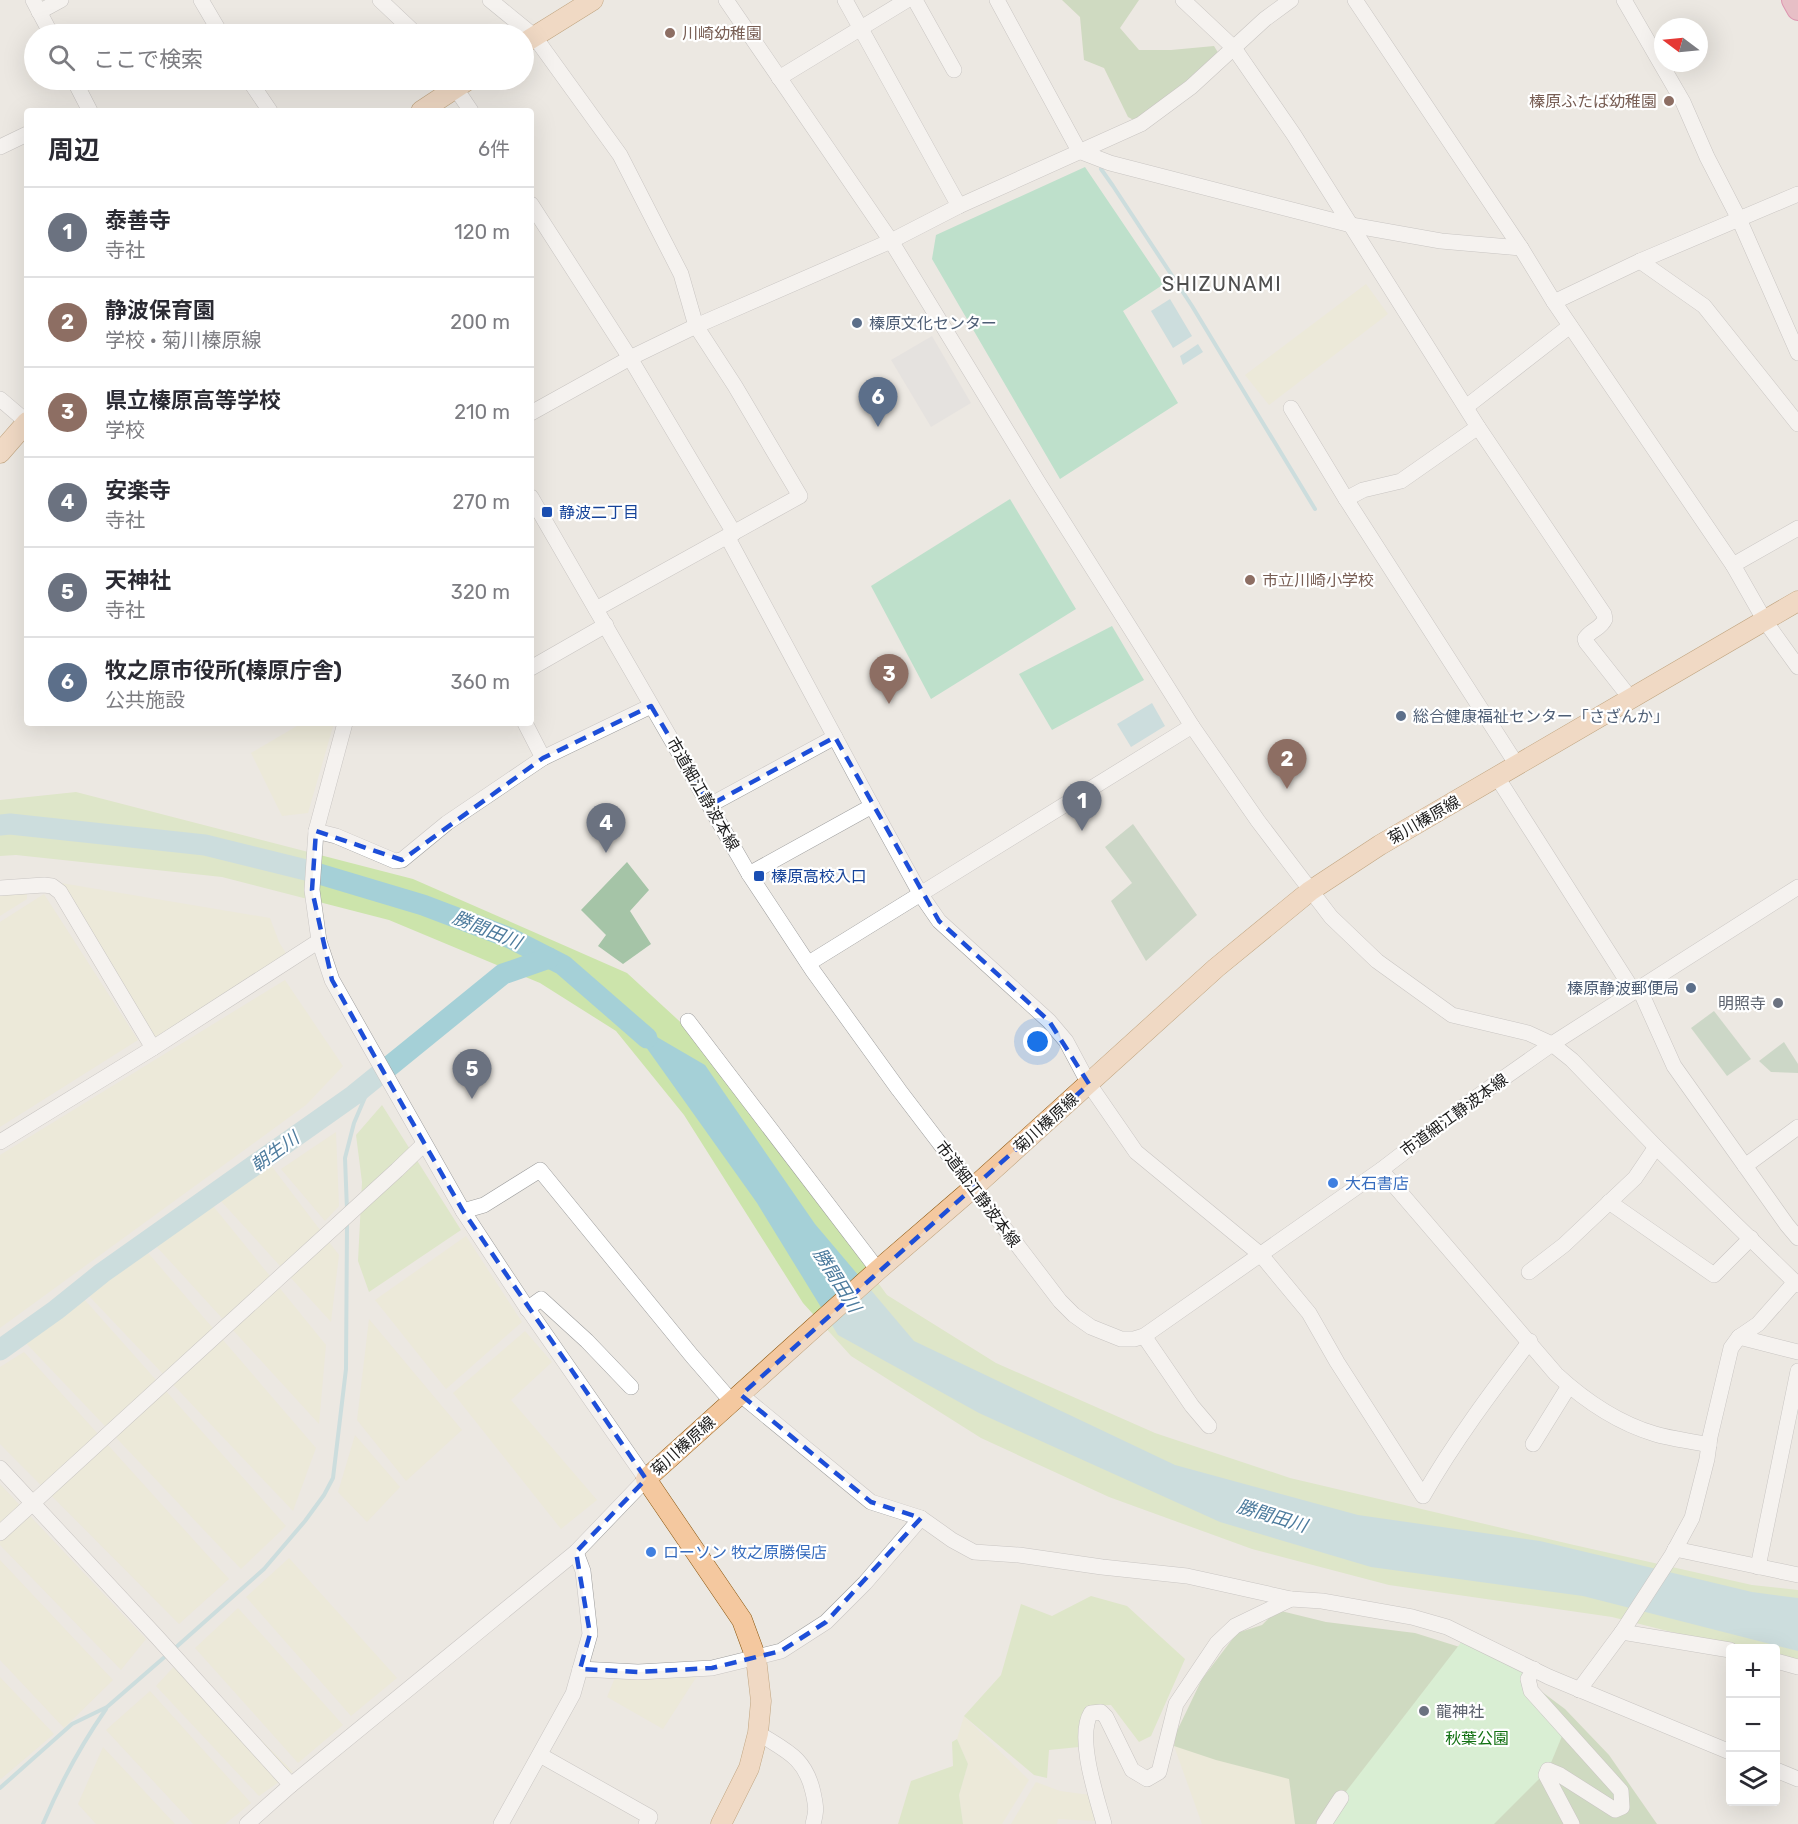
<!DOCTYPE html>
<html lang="ja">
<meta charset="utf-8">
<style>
:root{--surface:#fff;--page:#f2f2f3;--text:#2b2b33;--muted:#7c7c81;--line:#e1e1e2;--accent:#0b8043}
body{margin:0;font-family:Rubik,"Noto Sans JP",sans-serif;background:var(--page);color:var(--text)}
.controls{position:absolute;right:18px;bottom:18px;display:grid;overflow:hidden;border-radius:6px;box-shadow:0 6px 24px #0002}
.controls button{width:54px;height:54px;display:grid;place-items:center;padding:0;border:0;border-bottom:2px solid var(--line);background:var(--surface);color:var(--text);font:30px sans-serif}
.compass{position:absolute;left:1654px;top:18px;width:54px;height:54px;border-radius:50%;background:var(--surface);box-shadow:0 6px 24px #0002;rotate:286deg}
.you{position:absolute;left:1038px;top:1042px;width:21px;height:21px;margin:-15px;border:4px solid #fff;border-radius:50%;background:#1a73e8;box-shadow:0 0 0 9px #1a73e833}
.badge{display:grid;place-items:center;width:39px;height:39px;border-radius:50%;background:var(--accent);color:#fff;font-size:20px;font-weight:700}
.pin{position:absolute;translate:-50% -50px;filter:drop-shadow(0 2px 3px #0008)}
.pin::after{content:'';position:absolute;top:32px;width:21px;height:18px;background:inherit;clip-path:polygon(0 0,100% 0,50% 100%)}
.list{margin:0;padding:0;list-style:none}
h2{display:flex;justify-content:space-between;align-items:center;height:78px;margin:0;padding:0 24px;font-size:26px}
h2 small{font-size:20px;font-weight:400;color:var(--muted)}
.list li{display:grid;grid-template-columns:39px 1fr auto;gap:18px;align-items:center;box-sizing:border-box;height:90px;padding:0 24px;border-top:2px solid var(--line)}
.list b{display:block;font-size:22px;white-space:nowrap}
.list p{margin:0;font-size:20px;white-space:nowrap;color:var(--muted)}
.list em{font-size:20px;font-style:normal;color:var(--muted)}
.icon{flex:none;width:33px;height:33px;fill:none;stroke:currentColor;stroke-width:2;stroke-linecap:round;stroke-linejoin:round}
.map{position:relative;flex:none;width:1798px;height:1824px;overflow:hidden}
.search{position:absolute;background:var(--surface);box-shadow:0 6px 24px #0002;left:24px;top:24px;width:510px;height:66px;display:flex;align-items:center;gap:15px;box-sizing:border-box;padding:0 21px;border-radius:33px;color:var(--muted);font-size:22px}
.panel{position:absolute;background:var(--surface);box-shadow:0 6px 24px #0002;left:24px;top:108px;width:510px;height:618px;border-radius:6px}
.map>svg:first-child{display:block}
.farmland{fill:#eaeace}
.grass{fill:#cce4ab}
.forest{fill:#acc999}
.cemetery{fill:#a5c4a7}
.park{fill:#c1f5c1}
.pitch{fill:#85d7b0}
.parking{fill:#dcdcdc}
.water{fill:#a5d0d7}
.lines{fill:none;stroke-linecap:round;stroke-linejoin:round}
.stream{stroke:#a5d0d7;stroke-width:4}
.river{stroke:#a5d0d7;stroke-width:21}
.minor-casing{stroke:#9d9d9d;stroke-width:16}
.major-casing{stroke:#89540b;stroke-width:21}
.highway-casing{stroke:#c93072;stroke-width:24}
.minor{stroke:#fff;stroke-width:15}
.major{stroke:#f4c89f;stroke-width:20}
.highway{stroke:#df8ea5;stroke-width:22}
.marked{fill:none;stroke:#1d4ed8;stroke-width:4.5;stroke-dasharray:12 8;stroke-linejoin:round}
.education-dot{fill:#8d6e63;stroke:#fff;stroke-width:2}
.service-dot{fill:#5c6f8a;stroke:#fff;stroke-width:2}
.transit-dot{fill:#1a4fb4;stroke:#fff;stroke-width:2}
.worship-dot{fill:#6b7280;stroke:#fff;stroke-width:2}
.shop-dot{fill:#3f7fe0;stroke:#fff;stroke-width:2}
.labels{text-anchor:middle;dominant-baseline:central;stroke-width:4.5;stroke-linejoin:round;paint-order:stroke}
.education-label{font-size:16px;fill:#785e54;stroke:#fff;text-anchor:start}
.service-label{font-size:16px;fill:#4e5e75;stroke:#fff;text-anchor:start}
.transit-label{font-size:16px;fill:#164399;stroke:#fff;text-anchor:start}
.street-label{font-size:16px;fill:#1c1c1c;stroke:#fff}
.worship-label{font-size:16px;fill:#5b616d;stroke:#fff;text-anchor:end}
.shop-label{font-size:16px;fill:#366cbe;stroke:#fff;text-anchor:start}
.park-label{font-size:16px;fill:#137113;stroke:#fff}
.water-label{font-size:18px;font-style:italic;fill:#4d7b9d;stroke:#fff}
.quarter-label{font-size:20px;letter-spacing:1.5px;fill:#4f4f4f;stroke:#fff}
</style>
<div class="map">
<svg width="1798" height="1824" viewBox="0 0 1798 1824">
<rect width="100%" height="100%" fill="#ece8e2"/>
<g class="farmland">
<polygon points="1366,284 1388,314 1269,405 1245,375"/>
<polygon points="302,723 334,723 308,813 282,816 251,753"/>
<polygon points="61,883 270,918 279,942 287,955 154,1038"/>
<polygon points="27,890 27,899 0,916 0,894"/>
<polygon points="44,894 138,1040 0,1127 0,922"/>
<polygon points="285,980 343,1066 306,1105 0,1328 0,1155"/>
<polygon points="336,1132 339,1206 325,1221 281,1169"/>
<polygon points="270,1164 339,1255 331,1322 220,1200"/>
<polygon points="209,1201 326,1345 319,1424 156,1246"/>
<polygon points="466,1236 522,1322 446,1389 375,1300"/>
<polygon points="143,1247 316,1448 293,1511 89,1296"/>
<polygon points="84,1299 286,1526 241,1569 24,1341"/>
<polygon points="369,1319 462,1430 406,1481 357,1420"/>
<polygon points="525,1331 552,1362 511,1400 597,1500 561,1529 453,1393"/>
<polygon points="24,1352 229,1579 179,1624 0,1444 0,1367"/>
<polygon points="355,1435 400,1487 367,1522 338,1492"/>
<polygon points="0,1484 146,1639 121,1670 0,1545"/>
<polygon points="289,1558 397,1678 351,1716 246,1597"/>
<polygon points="0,1560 113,1680 64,1728 0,1660"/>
<polygon points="238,1608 343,1725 298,1763 195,1648"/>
<polygon points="181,1659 293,1772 259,1796 156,1686"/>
<polygon points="699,1673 663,1729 607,1697 616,1675"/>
<polygon points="0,1677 54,1734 1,1779 0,1778"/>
<polygon points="150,1691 251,1803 225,1824 193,1824 106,1730"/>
<polygon points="964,1716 1029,1780 1002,1824 963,1824 959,1795 968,1764 957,1739"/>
<polygon points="1174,1746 1289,1779 1295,1824 1202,1824"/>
<polygon points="103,1747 175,1824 96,1824 78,1804"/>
<polygon points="1036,1782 1060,1791 1090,1795 1095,1821 1058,1819 1057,1824 1011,1824"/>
</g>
<g class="grass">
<polygon points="76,792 413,879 627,973 701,1041 887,1295 996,1363 1155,1433 1290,1478 1574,1545 1752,1585 1798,1590 1798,1663 1776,1659 1776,1648 1735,1648 1612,1617 1389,1585 1252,1549 1109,1497 981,1438 851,1356 803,1303 684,1115 616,1031 540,983 389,920 222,877 16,855 0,856 0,800"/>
<polygon points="382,1105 461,1230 369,1292 358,1261 362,1182 356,1135"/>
<polygon points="1091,1596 1127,1606 1185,1659 1151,1736 1139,1742 1111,1705 1086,1706 1079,1747 1049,1750 1047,1778 1034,1775 964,1716 1001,1675 1021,1604 1052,1616"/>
<polygon points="957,1739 968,1764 959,1795 963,1824 898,1824 911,1781 953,1766 952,1742"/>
</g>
<g class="forest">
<polygon points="1062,0 1139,0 1120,28 1139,50 1171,50 1214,46 1222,59 1141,124 1128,117 1104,68 1084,60 1080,17"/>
<polygon points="1277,1610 1326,1622 1415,1633 1498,1659 1565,1709 1609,1755 1657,1824 1295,1824 1289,1779 1216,1760 1174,1746 1176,1733 1202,1679 1237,1633 1262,1625"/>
</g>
<g class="cemetery">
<polygon points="1133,824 1197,915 1146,961 1111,901 1132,883 1105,847"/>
<polygon points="627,862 649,890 630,911 651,944 623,964 598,946 606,935 581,910"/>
<polygon points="1714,1011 1751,1059 1727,1076 1691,1028"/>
<polygon points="1784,1042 1798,1064 1798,1073 1771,1072 1759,1061"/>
</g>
<polygon class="park" points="1466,1636 1517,1662 1565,1729 1548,1770 1494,1824 1324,1824 1341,1798"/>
<g class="pitch">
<polygon points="1085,167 1164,284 1123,311 1178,403 1060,479 932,259 936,235"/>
<polygon points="1010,499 1076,609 931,699 871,586"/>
<polygon points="1112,626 1144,680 1052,730 1019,674"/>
</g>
<polygon class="parking" points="932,336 971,403 931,427 891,360"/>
<g class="water">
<polygon points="1170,299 1192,336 1173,348 1151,311"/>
<polygon points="1198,344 1203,352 1183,365 1180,356"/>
<polygon points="1152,703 1165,726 1131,747 1117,724"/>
<polygon points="626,1019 705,1065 815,1224 914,1341 1175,1465 1358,1515 1540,1541 1752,1592 1798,1598 1798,1651 1583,1596 1371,1567 1220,1522 979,1413 838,1335 757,1203"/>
</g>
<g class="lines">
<g class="stream">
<polyline points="1101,169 1113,186 1192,306 1315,509"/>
<polyline points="347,1210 345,1158 354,1123 372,1081"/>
<polyline points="174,1649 264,1569 305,1521 324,1495 333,1478 346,1369 347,1224"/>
<polyline points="0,1788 72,1724 107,1707 168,1654"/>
<path d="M43,1824C60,1784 81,1745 106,1709"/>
</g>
<g class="river">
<polyline points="0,825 10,824 205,845 306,870 423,905 510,938 563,965 647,1038"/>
<polyline points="0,1350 56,1310 102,1273 354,1095 503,974 549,958"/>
</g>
<g class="minor-casing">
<g id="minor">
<polyline points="33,0 51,34"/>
<polyline points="201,0 221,34"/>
<polyline points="380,0 416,34"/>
<polyline points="490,0 534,36 620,155 681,274 696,326 735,386 800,496 596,609"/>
<polyline points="726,0 891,241 1038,482 1192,726 1258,821 1331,917 1377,961 1452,1015 1528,1033 1552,1044 1572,1060 1656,1147 1798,1285"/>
<polyline points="845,0 959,206"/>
<polyline points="915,0 954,70"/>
<polyline points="997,0 1079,151 1110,163 1351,225 1441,241 1521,248"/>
<path d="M1183,0L1234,48L1294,135L1478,427L1604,614L1605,619C1601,629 1590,630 1585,639L1586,642L1631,699"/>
<polyline points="1355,0 1521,248 1554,302 1733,565 1765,621 1798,667"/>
<polyline points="1624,0 1683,102 1707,157 1739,219 1798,353"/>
<polyline points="39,12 61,0"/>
<polyline points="779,78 907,0"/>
<polyline points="74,80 90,111"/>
<polyline points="249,80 270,111"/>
<polyline points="450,80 471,111"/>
<polyline points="0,147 27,134"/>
<polyline points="531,204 630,358 734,533"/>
<polyline points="1640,261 1704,306 1798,424"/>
<polyline points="1554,302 1640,261 1798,194"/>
<polyline points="0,399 27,422"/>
<polyline points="1466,407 1570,326"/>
<polyline points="1291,408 1346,499 1517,765"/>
<polyline points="531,413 630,358 696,326 891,241 959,206 1141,124 1191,87 1265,19 1291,0"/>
<polyline points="531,497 749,874 813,971 899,1090 1060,1301 1074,1315 1091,1327 1121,1339 1134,1339 1144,1336 1381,1170 1471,1101 1555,1042 1798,887"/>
<polyline points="1346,499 1363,490 1401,481 1478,427"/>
<path d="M728,538L872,806L921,895L939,921L1049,1021L1066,1041L1089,1084L1136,1152L1261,1255L1309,1313L1337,1362L1423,1496C1454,1442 1492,1391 1530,1341"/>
<polyline points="1733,565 1798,528"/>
<polyline points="531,668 606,625"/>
<polyline points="525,723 543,758"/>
<polyline points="1497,777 1634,992"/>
<polyline points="710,805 835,737"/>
<polyline points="316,831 336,836 395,861 402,860 447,823 543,758 651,706"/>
<polyline points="749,874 872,806"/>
<polyline points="0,888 44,885 52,886 60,892 153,1048"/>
<polyline points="809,963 1192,726"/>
<polyline points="1639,988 1674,1066 1787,1225 1798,1238"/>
<polyline points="688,1021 878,1270"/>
<polyline points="0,1142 153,1048 319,941"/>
<polyline points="1745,1166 1798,1127"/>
<path d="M1381,1170L1556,1374C1583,1399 1618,1423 1655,1434C1672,1439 1691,1441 1709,1445"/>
<polyline points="1609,1202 1714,1275 1751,1238"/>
<polyline points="463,1211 484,1205 540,1170 692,1356 732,1402"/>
<polyline points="1529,1272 1564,1245 1635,1178 1656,1147"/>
<polyline points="527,1309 541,1299 587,1341 631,1387"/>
<polyline points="1144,1336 1192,1406 1209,1426"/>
<polyline points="1739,1337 1798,1352"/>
<polyline points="741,1395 871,1502 921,1518 952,1540 974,1552 1019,1555 1102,1567 1187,1576 1291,1599 1322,1601 1412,1617 1447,1627 1549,1677 1730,1752"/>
<polyline points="1533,1444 1569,1386"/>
<polyline points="0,1468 157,1637 291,1785"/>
<polyline points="0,1533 397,1170 424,1144"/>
<polyline points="1675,1549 1798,1575"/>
<polyline points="1758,1567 1798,1371"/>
<polyline points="1622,1632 1730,1650"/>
<polyline points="1776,1661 1798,1667"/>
<polyline points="580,1669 638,1672 712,1668 781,1651 826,1622 865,1583 921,1518"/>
<polyline points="1534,1669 1528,1679 1531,1691 1621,1791 1622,1807 1615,1810 1560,1775 1548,1770 1546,1775 1572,1824"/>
<polyline points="1579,1690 1622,1632 1672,1555 1692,1518 1707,1459 1710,1437 1731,1348 1739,1337 1758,1324 1795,1282"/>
<path d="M758,1733C786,1751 805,1757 813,1792C816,1807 817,1809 813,1824"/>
<polyline points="540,1755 650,1817 646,1824"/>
<polyline points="1776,1770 1798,1779"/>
<polyline points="247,1824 291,1785 576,1552 646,1479 525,1305 463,1211 332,980 319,941 312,890 316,831 345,723"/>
<polyline points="501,1824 573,1694 590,1634 583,1571 576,1552"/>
<path d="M1104,1824C1097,1798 1076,1737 1091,1713L1101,1712L1106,1717L1132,1770L1147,1779L1159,1772L1176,1704L1217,1643L1235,1626L1291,1599"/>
<polyline points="1324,1824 1341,1798"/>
</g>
</g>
<g class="major-casing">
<g id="major">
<polyline points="524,43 593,0"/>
<polyline points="421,111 468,80"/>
<polyline points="0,453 27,422"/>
<polyline points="721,1824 749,1768 758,1733 761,1701 756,1658 742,1620 646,1479 878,1270 973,1188 1216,968 1310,891 1380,845 1798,601"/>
</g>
</g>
<g class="highway-casing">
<polyline id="highway" points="1793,0 1798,9"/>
</g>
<use href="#minor" class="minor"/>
<use href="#major" class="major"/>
<use href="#highway" class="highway"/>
</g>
<path d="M0 0H1798V1824H0ZM651,706L710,805L835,737L939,921L1049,1021L1089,1084L741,1395L871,1502L921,1518L826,1622L781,1651L712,1668L638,1672L580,1669L590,1634L576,1552L646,1479L463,1211L375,1057L332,980L312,890L316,831L402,860L543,758Z" fill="#ece8e2" fill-opacity=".55" fill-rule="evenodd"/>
<path class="marked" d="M651,706L710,805L835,737L939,921L1049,1021L1089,1084L741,1395L871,1502L921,1518L826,1622L781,1651L712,1668L638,1672L580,1669L590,1634L576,1552L646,1479L463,1211L375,1057L332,980L312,890L316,831L402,860L543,758Z"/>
<g class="education-dot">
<circle cx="670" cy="33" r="6"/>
<circle cx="1669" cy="101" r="6"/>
<circle cx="1250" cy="580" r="6"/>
</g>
<g class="service-dot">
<circle cx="857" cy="323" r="6"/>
<circle cx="1401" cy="716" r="6"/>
<circle cx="1691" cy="988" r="6"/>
</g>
<g class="transit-dot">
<rect x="541" y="506" width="12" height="12" rx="3"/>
<rect x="753" y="870" width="12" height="12" rx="3"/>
</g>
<g class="worship-dot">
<circle cx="1778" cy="1003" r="6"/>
<circle cx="1424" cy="1711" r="6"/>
</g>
<g class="shop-dot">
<circle cx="1333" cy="1183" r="6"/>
<circle cx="651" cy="1552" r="6"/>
</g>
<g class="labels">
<g class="education-label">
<text x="682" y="33">川崎幼稚園</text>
<text x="1657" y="101" text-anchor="end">榛原ふたば幼稚園</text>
<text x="1262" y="580">市立川崎小学校</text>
</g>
<g class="service-label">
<text x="869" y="323">榛原文化センター</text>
<text x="1413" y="716">総合健康福祉センター「さざんか」</text>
<text x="1679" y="988" text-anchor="end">榛原静波郵便局</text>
</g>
<g class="transit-label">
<text x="559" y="512">静波二丁目</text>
<text x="771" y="876">榛原高校入口</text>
</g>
<g class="street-label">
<text transform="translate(703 794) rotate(60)">市道細江静波本線</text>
<text transform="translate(1424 820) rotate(-30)">菊川榛原線</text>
<text transform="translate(1454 1115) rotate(-36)">市道細江静波本線</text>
<text transform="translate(1046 1123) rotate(-42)">菊川榛原線</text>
<text transform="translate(978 1194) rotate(53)">市道細江静波本線</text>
<text transform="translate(683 1446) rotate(-42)">菊川榛原線</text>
</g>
<g class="worship-label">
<text x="1766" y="1003">明照寺</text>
<text x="1436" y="1711" text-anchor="start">龍神社</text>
</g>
<g class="shop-label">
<text x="1345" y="1183">大石書店</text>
<text x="663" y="1552">ローソン 牧之原勝俣店</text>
</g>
<g class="park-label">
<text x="1477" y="1738">秋葉公園</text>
</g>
<g class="water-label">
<text transform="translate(487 930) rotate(22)">勝間田川</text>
<text transform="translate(275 1152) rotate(-36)">朝生川</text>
<text transform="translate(837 1280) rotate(58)">勝間田川</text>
<text transform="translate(1272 1516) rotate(17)">勝間田川</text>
</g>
<g class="quarter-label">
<text x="1222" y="284">SHIZUNAMI</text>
</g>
</g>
</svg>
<div class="controls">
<button>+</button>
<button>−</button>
<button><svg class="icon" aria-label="layers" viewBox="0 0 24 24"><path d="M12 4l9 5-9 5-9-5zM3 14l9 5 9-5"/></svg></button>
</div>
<svg class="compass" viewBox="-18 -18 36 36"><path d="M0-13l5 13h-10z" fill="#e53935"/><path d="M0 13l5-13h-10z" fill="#7c7c81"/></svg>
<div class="you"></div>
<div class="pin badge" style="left:1082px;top:831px;background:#6b7280">1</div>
<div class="pin badge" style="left:1287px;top:789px;background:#8d6e63">2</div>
<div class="pin badge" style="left:889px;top:704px;background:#8d6e63">3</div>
<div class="pin badge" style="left:606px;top:853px;background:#6b7280">4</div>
<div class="pin badge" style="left:472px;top:1099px;background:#6b7280">5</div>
<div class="pin badge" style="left:878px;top:427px;background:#5c6f8a">6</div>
<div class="search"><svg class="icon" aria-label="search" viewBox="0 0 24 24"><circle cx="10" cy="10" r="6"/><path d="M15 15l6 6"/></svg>ここで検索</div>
<section class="panel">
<h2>周辺<small>6件</small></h2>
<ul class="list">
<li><span class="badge" style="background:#6b7280">1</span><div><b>泰善寺</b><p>寺社</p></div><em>120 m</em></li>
<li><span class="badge" style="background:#8d6e63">2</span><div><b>静波保育園</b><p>学校 · 菊川榛原線</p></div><em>200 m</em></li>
<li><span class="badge" style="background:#8d6e63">3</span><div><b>県立榛原高等学校</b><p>学校</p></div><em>210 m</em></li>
<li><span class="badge" style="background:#6b7280">4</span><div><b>安楽寺</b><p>寺社</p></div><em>270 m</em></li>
<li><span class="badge" style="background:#6b7280">5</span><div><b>天神社</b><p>寺社</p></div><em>320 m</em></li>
<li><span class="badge" style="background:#5c6f8a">6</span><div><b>牧之原市役所(榛原庁舎)</b><p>公共施設</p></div><em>360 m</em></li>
</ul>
</section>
</div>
